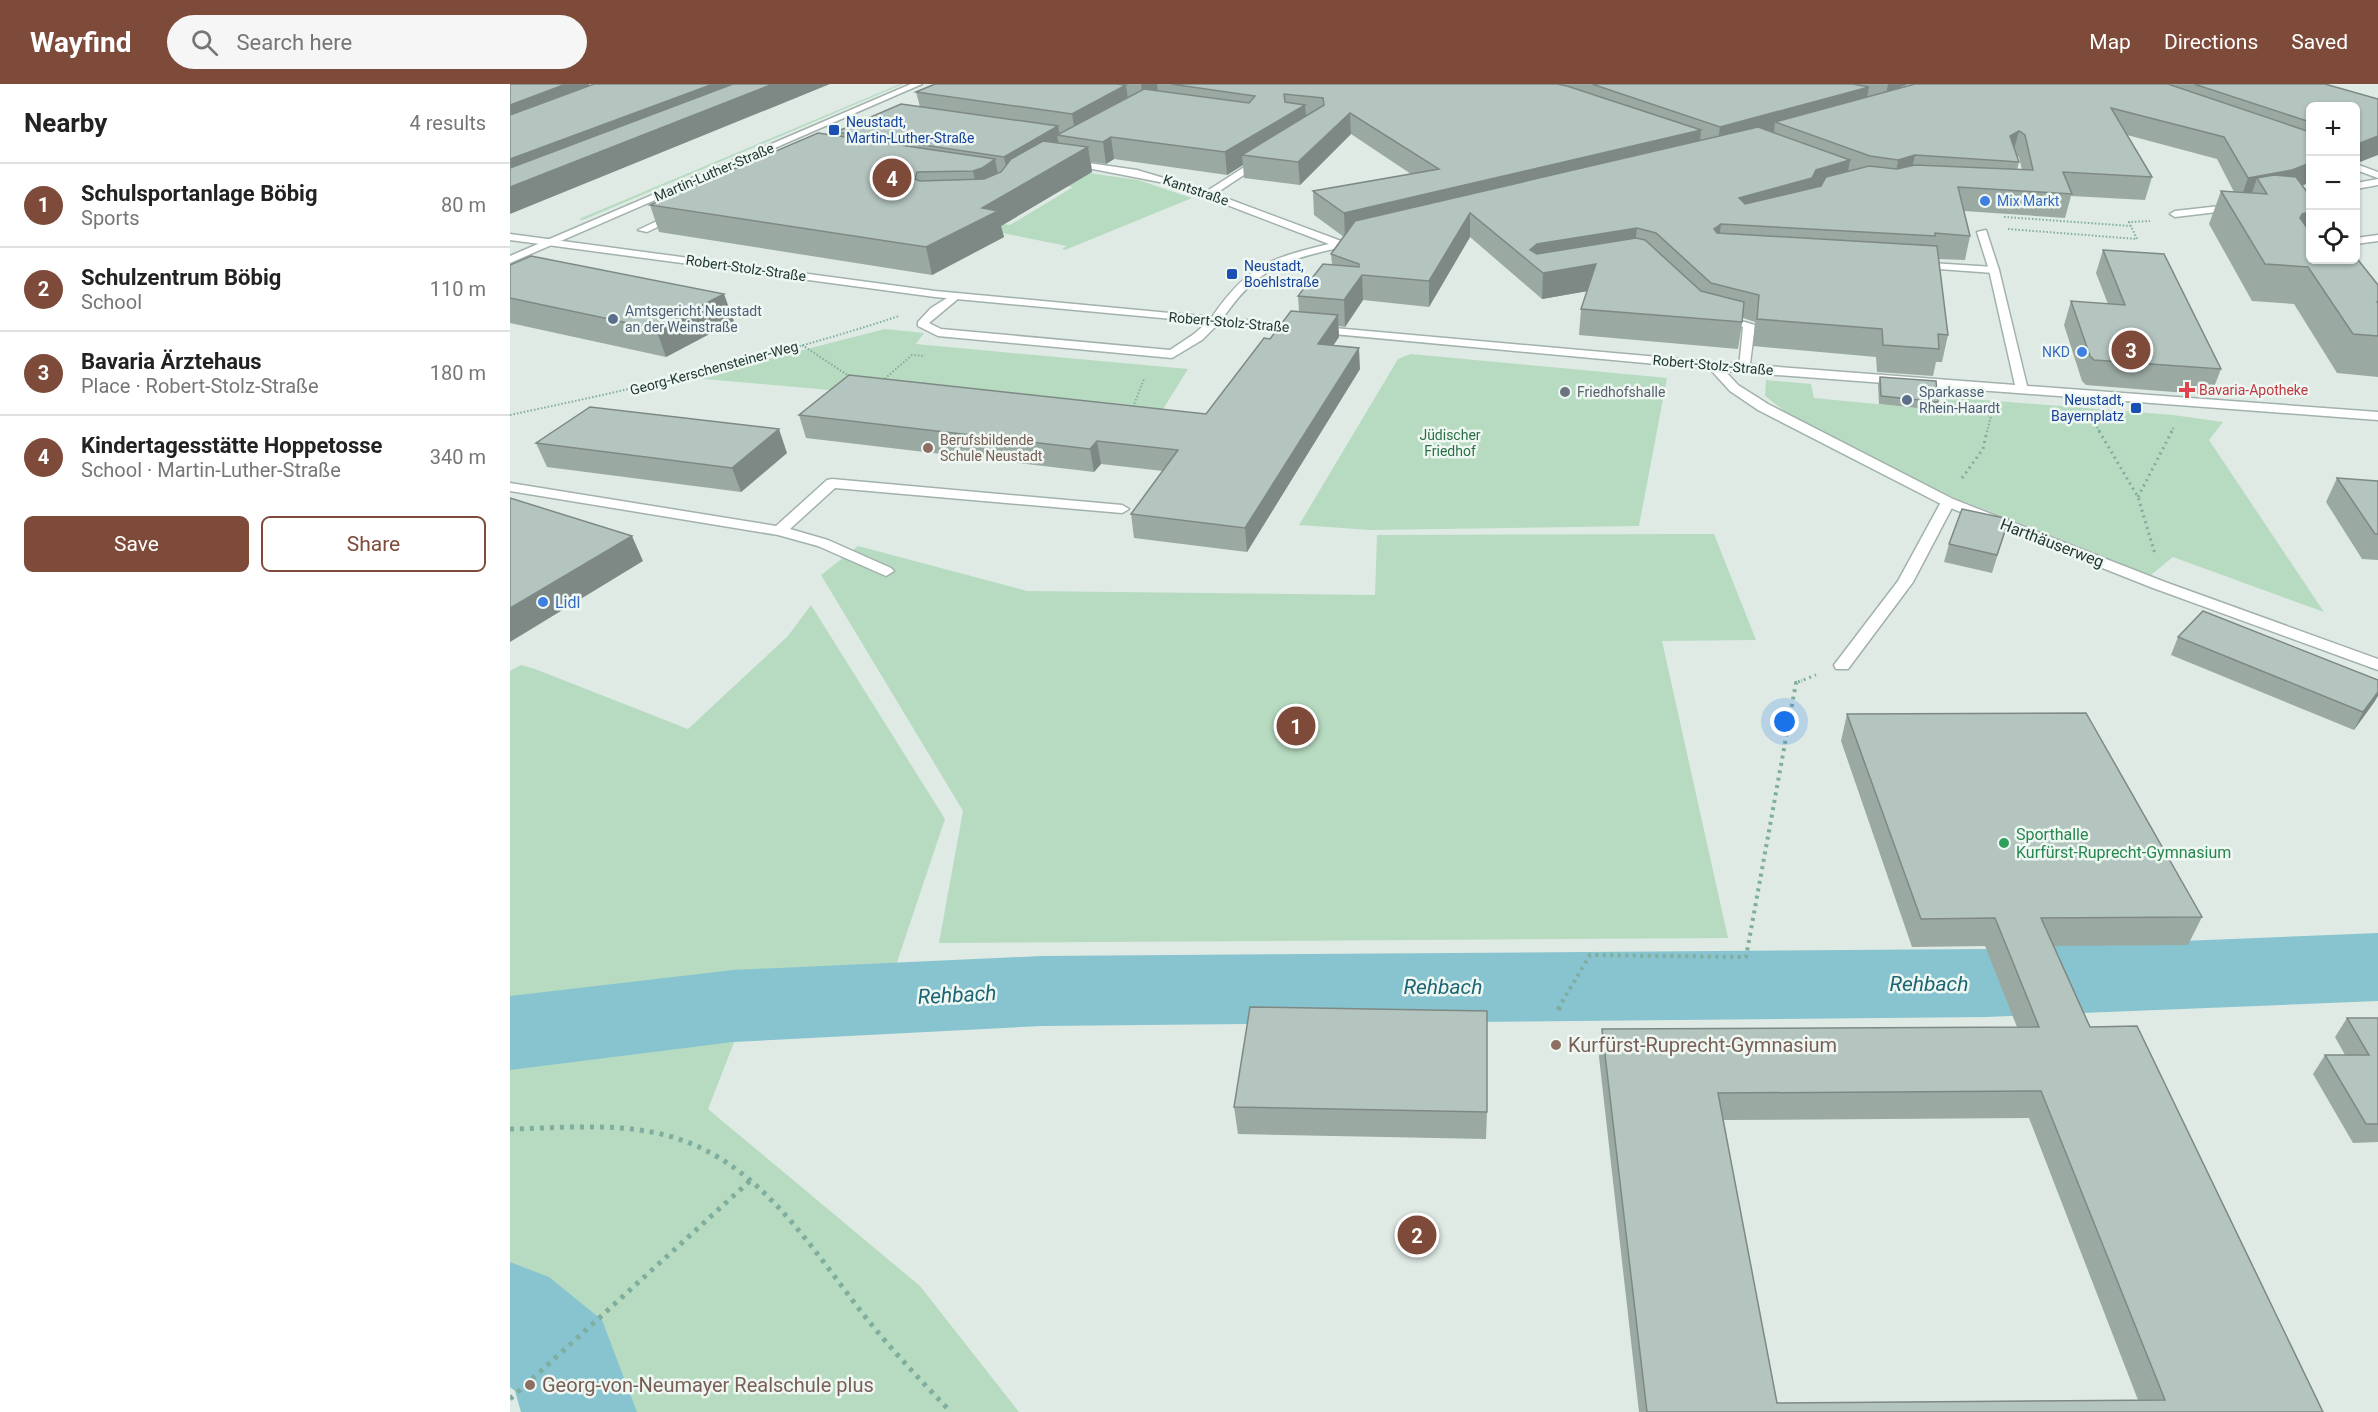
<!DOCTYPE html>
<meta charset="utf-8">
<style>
:root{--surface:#fff;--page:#f6f6f6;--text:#222;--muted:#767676;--line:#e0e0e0;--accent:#7e4a3a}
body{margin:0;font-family:Roboto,sans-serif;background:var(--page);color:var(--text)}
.controls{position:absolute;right:18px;top:18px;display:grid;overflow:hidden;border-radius:9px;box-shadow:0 2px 4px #0004}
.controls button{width:54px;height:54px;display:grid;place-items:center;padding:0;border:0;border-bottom:2px solid var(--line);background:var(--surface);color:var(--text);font:30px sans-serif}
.you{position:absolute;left:1275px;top:638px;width:21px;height:21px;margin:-15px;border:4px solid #fff;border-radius:50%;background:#1a73e8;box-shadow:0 0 0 9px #1a73e833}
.badge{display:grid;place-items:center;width:39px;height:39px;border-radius:50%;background:var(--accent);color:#fff;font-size:20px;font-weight:700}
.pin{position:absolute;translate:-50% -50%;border:3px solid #fff;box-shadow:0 2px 6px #0006}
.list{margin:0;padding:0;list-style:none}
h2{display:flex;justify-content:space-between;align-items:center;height:78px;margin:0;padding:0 24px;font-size:26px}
h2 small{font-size:20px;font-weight:400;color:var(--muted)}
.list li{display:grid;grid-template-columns:39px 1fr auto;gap:18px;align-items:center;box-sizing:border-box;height:84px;padding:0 24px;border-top:2px solid var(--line)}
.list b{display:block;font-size:22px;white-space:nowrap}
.list p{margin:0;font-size:20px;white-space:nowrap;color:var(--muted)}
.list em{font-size:20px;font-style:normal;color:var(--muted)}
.actions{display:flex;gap:12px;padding:18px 24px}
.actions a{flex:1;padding:14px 0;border:2px solid var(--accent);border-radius:9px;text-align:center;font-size:21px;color:var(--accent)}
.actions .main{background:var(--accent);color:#fff}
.icon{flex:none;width:33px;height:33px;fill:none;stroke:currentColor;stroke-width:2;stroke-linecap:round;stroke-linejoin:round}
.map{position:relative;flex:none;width:1868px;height:1328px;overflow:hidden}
header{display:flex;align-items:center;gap:36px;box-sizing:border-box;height:84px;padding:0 30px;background:var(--accent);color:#fff}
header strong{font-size:28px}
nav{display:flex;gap:33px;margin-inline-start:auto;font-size:21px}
.search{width:420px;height:54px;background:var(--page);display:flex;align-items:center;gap:15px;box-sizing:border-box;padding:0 21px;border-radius:33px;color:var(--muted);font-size:22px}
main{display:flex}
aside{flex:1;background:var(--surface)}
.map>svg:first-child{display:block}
.green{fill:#b7dbc1}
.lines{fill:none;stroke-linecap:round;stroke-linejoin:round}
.river{fill:#87c4cf;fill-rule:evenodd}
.service-casing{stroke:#a2b1ac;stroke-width:3}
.minor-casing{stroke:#a2b1ac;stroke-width:3}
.tertiary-casing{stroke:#a2b1ac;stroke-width:3}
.path-far3{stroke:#7fad9e;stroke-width:2;stroke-dasharray:1.5 2;stroke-linecap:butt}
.path-far2{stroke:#7fad9e;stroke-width:3;stroke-dasharray:2 4;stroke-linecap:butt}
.path-far1{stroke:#7fad9e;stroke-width:4;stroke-dasharray:3 4.5;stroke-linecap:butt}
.path{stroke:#7fad9e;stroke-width:5;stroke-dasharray:4 6;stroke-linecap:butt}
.service{fill:#fff;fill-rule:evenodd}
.minor{fill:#fff;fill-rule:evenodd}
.tertiary{fill:#fff;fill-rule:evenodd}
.wall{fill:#9ba9a3;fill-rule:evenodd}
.shaded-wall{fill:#7e8985}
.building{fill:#b4c4be;stroke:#7e8985;stroke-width:1.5;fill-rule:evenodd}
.transit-dot{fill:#1a4fb4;stroke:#eff7f3;stroke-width:2}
.shop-dot{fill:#3f7fe0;stroke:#eff7f3;stroke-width:2}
.service-dot{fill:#5c6f8a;stroke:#eff7f3;stroke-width:2}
.health-dot{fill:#e0444e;stroke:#eff7f3;stroke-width:2}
.worship-dot{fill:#6b7280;stroke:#eff7f3;stroke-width:2}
.education-dot{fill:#8d6e63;stroke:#eff7f3;stroke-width:2}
.leisure-dot{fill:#2e9e5b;stroke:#eff7f3;stroke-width:2}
.labels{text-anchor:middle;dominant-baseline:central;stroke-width:5;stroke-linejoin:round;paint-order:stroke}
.far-transit-label{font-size:14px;fill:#164399;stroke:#eff7f3;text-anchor:start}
.far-street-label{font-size:14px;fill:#203932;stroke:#eff7f3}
.far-shop-label{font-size:14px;fill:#366cbe;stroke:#eff7f3;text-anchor:start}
.far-service-label{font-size:14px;fill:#4e5e75;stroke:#eff7f3;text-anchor:start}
.far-health-label{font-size:14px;fill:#be3a42;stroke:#eff7f3;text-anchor:start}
.far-worship-label{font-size:14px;fill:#5b616d;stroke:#eff7f3;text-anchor:start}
.far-park-label{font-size:14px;fill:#2b6f45;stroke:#eff7f3}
.far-education-label{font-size:14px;fill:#785e54;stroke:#eff7f3;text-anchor:start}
.street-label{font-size:16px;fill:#203932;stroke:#eff7f3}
.shop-label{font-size:16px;fill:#366cbe;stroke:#eff7f3;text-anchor:start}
.leisure-label{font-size:16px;fill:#27864d;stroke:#eff7f3;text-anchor:start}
.near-education-label{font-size:20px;fill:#785e54;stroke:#eff7f3;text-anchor:start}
.near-water-label{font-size:21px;font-style:italic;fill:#1c6573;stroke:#eff7f3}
</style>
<header>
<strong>Wayfind</strong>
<div class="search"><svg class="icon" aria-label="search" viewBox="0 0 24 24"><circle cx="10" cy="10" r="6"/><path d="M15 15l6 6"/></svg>Search here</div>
<nav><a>Map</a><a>Directions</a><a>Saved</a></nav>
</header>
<main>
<aside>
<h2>Nearby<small>4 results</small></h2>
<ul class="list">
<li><span class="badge">1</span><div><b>Schulsportanlage Böbig</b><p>Sports</p></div><em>80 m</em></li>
<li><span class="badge">2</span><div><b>Schulzentrum Böbig</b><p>School</p></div><em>110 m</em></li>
<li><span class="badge">3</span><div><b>Bavaria Ärztehaus</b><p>Place · Robert-Stolz-Straße</p></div><em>180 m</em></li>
<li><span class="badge">4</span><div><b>Kindertagesstätte Hoppetosse</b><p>School · Martin-Luther-Straße</p></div><em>340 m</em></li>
</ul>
<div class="actions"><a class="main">Save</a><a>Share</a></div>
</aside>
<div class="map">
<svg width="1868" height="1328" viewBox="0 0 1868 1328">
<rect width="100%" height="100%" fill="#dfeae5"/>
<g class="green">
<polygon points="390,0 393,0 73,136 69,135"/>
<polygon points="557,86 628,96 682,114 555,166 552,165 557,162 418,134 459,135 500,141 563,103 525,97"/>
<polygon points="375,245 414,249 406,260 678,285 647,335 183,294"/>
<polygon points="901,270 1157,294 1129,442 861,446 789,441 888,275"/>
<polygon points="1256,296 1301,300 1304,314 1439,327 1435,313 1663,331 1713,338 1699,356 1814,528 1663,473 1641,491 1435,410 1277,329 1255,312"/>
<polygon points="1204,450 1246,556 1152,557 1218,854 429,859 453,727 311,491 348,462 517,507 865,511 867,451"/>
<polygon points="301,521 435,735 381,896 250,892 198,1025 410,1202 509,1328 45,1328 52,1310 10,1286 0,1290 0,587 11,581 25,585 178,645 278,552"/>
</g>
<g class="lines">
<g class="river">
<polygon points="1868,849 1868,917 1476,933 532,942 223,958 0,986 0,912 223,886 532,872 1476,865"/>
<polygon points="0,1178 39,1193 92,1236 127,1328 11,1328 5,1307 0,1303"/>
</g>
<g class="service-casing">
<g id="service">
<polygon points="1868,151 1868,157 1846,160 1846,154"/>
<polygon points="1405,178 1484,183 1489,186 1484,189 1401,183 1400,181"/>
<polygon points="445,209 451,212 449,214 419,239 431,245 660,266 684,250 701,235 711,237 692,256 662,274 428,252 408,242 408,238 421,224"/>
<polygon points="1210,231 1245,241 1239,287 1235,288 1229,284 1233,243 1206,236 1206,232"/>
<polygon points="322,395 612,421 619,425 612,429 325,404 280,445 318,456 381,484 384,487 376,492 308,462 268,451 0,407 0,399 266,442 317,396"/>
<polygon points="1438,414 1445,418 1403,498 1338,585 1326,585 1324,581 1388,497 1431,418"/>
</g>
</g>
<g class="minor-casing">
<g id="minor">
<path d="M750,73L758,75L705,110L831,157L849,153L854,156C846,163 830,164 819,166C767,178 743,190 713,234L1204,278L1505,301L1479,186L1467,148L1476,146L1489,186L1517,302L1868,328V336L1215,287L1228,301L1258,320L1443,415L1655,498L1868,575V586L1643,504L1433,421L1248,326L1220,307L1200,285L425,213L0,156V150L425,207L702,233C737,182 760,174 819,160L665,101L552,79L557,76L627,86L697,107Z"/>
<polygon points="1846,80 1868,88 1868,94 1846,86"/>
<polygon points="1868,95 1868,101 1846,105 1846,99"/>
<polygon points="1728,120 1732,121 1732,125 1665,133 1660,130 1665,127"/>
<polygon points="164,129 173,131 137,148 128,146"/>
</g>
</g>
<g class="tertiary-casing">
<polygon id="tertiary" points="401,0 412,0 0,179 0,172"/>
</g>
<g class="path-far3">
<polyline points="1494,133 1621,142"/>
<polyline points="1498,145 1627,155 1619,138 1640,137"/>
<polyline points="292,261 342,294"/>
<polyline points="372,297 402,271 415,272"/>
<polyline points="623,323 634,295"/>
<path d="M0,331C131,303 262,274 389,232"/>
<polyline points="1583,337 1590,348"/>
<polyline points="1477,348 1482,328"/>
<polyline points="1661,348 1664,343"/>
</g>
<g class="path-far2">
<polyline points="1589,347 1628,413 1645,470"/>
<polyline points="1452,394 1473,365 1477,347"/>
<polyline points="1628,413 1662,347"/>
<polyline points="1288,598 1306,591"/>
</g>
<polyline class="path-far1" points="1052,918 1080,871 1236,873 1286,599 1292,597"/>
<g class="path">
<polyline points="1048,926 1053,917"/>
<path d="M0,1045C52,1044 108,1038 159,1052C249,1077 299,1161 353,1230C380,1264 410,1296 441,1328"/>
<polyline points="0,1315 242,1095"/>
</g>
<use href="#service" class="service"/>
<use href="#minor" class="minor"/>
<use href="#tertiary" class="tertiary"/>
</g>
<g class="wall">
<path d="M425,0H1399L1391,3V4L1399,2V0H1815L1800,22V98L1792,102L1800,176L1868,201V293L1827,289L1784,220L1742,217L1699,140L1711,107L1724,108L1707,75L1617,51L1642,93L1635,116L1561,112L1555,134L1454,127L1460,152L1455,176L1428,175L1438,251L1432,278H1426L1423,292L1367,288L1366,273L1243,262L1245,238L1233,234L1228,265L1069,251L1071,225L1077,207L1032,215L960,153L919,223L853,216L835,243L828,242L829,253L823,261L850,285L737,468L624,454L621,430L653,387L591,380L584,388L296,354L289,331L696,330L760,255L789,228L788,212L822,181L821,170L834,153L804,131L803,107L901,90L841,50L790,101L734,94L733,81L717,91L604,75L596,80L581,78L582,88L491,142L494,153L422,191L149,148L140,121L327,52L326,48L410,23L406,8ZM1507,72L1509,73L1512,86H1507L1509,78Z"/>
<polygon points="1593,166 1711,285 1701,311 1576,301 1572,297 1554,241 1561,217 1598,220 1586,189"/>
<polygon points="0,181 224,237 156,273 0,239"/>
<polygon points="1370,293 1428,318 1426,326 1369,320 1368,301"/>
<polygon points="26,359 277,369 231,408 37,383"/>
<polygon points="1827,394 1868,397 1868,476 1852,475 1816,418"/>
<polygon points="1499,435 1482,489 1434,478 1439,460"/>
<polygon points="1668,553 1865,617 1844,646 1661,571"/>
<path d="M1337,630L1692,833L1678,861L1544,862L1580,943L1813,1328H1129L1089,973L1092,945L1507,943L1475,862L1402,863L1331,657ZM1519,1034L1628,1316L1267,1319L1213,1036Z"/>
<polygon points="1837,934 1868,934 1868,1058 1843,1059 1803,990 1815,971 1835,971 1825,953"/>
<polygon points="724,1023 977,1028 976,1055 728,1050"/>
</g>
<g class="shaded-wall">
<polygon points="56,0 79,0 83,13 0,46 0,21"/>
<polygon points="203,0 320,0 0,130 0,75"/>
<polygon points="631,0 647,0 648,7 633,16"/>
<polygon points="1378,0 1399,0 1391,3 1388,16 1374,20"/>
<polygon points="616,1 619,23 566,53 562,30"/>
<polygon points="1359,3 1355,24 1265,38 1264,49 1207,65 1210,43"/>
<polygon points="795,21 797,42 732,71 733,81 717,91 715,68"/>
<polygon points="840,29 841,50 790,101 788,78"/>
<polygon points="548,42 550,52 547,51 549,62 498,92 494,73"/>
<polygon points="1191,46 1189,69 835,154 834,129"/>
<polygon points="1509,47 1503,69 1500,52"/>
<polygon points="1868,52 1868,71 1845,80 1845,61"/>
<polygon points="601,53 604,75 596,80 593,58"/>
<polygon points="578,63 582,88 491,142 494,153 422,191 416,163 472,124"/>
<polygon points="1405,71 1400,94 1384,99 1388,76"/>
<polygon points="485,75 490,101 468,112 463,87"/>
<polygon points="1340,76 1336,99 1226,138 1229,114 1306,86"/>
<polygon points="1800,79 1800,98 1774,109 1757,110 1747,94 1740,115 1730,117 1738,94"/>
<polygon points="1800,128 1800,150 1778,165 1792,130"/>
<polygon points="960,129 960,153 919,223 919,197"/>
<polygon points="1211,140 1208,165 1204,145"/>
<polygon points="1127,144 1124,169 1028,184 1020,166 1027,160"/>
<polygon points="1086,180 1084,206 1032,215 1033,189"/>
<polygon points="852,191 853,216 835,243 834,216"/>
<polygon points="214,210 224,237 156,273 146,245"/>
<polygon points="828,231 829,253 810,281 808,260"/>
<polygon points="849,264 850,285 737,468 735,444"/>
<polygon points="269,345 277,369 231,408 222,384"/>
<polygon points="587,357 591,380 584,388 580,365"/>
<polygon points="122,452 133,477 0,558 0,524"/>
<polygon points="1868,608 1868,612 1865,617 1844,646 1853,628"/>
</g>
<g class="building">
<polygon points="0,0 56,0 0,21"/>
<polygon points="84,0 203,0 0,75 0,31"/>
<polygon points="223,0 263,0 0,103 0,84"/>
<polygon points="425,0 606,0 616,1 562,30 406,8"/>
<polygon points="661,0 1047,0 1057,2 1191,46 834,129 803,107 929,85 840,29 788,78 732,71 814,21 813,14 774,10 775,18 795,21 715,68 601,53 593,58 547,51 634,5 739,19 745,12"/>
<polygon points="1082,0 1343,0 1359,3 1210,43"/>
<polygon points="1405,0 1658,0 1800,48 1800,79 1782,86 1738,94 1714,53 1601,24 1642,93 1553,88 1562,110 1448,103 1460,152 1425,149 1425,152 1211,140 1204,145 1207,149 1427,162 1438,251 1428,250 1429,265 1373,261 1372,245 1247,235 1249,211 1201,199 1146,149 1127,144 1027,160 1020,166 1027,170 1126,154 1135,156 1191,207 1234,218 1232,238 1071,225 1086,180 1033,189 960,129 919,197 852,191 834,216 788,212 813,180 849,183 849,180 821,170 845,137 1248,43 1340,76 1306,86 1302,94 1229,114 1235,120 1311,102 1316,93 1359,82 1387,85 1405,81 1523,86 1515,51 1509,47 1500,52 1509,78 1405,71 1388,76 1360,72 1265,38"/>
<polygon points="1684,0 1815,0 1868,15 1868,52 1845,61 1845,22 1800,22 1800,38"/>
<polygon points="391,20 548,42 494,73 326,48"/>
<polygon points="308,49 485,75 472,84 463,87 407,88 405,95 410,97 474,95 491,88 501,75 533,57 578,63 472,124 488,127 416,163 140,121"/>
<polygon points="1764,91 1786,93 1800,112 1800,128 1792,130 1790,134 1800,148 1800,176 1845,176 1845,172 1868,201 1868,218 1867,218 1868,219 1868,252 1843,250 1798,183 1755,180 1711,107 1757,110 1747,94"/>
<polygon points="1593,166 1654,170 1711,285 1584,276 1580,272 1561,217 1615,221"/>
<polygon points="21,172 214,210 146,245 0,214 0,181"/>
<polygon points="781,227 828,231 808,260 849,264 735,444 621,430 668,366 587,357 580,365 289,331 339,291 696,330 754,254 760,255"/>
<polygon points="1370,293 1426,297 1428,318 1371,312"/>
<polygon points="80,323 269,345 222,384 26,359"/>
<polygon points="1827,394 1868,397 1868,450 1865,450"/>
<polygon points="0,414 122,452 0,524"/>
<polygon points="1452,425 1499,435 1487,471 1439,460"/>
<polygon points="1693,527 1868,596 1868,608 1853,628 1668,553"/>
<path d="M1576,629L1692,833L1531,834L1580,943L1627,942L1813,1328H1137L1092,945L1529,943L1485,834L1411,835L1337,630ZM1531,1007L1655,1316L1267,1319L1208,1009Z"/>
<polygon points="740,923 977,927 977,1028 724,1023"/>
<polygon points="1837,934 1868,934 1868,1040 1856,1040 1815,971 1859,971"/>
</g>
<g class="transit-dot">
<rect x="318" y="40" width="12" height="12" rx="3"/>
<rect x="716" y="184" width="12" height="12" rx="3"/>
<rect x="1620" y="318" width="12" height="12" rx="3"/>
</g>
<g class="shop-dot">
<circle cx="1475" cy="117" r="6"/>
<circle cx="1572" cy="268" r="6"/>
<circle cx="33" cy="518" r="6"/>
</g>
<g class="service-dot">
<circle cx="103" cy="235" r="6"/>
<circle cx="1397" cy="316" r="6"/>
</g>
<path class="health-dot" d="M1674 297h6v6h6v6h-6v6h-6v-6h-6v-6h6z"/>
<circle class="worship-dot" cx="1055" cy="308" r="6"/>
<g class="education-dot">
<circle cx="418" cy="364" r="6"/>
<circle cx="1046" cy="961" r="6"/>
<circle cx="20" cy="1301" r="6"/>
</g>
<circle class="leisure-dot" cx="1494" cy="759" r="6"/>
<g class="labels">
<g class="far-transit-label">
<text x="336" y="38">Neustadt,<tspan x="336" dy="16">Martin-Luther-Straße</tspan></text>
<text x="734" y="182">Neustadt,<tspan x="734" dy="16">Boehlstraße</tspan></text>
<text x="1614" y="316" text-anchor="end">Neustadt,<tspan x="1614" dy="16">Bayernplatz</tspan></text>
</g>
<g class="far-street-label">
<text transform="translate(204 88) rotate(-23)">Martin-Luther-Straße</text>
<text transform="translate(686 106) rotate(19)">Kantstraße</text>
<text transform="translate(236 184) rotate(8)">Robert-Stolz-Straße</text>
<text transform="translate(719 238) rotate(5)">Robert-Stolz-Straße</text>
<text transform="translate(1203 281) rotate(5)">Robert-Stolz-Straße</text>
<text transform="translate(204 284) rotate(-15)">Georg-Kerschensteiner-Weg</text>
</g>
<g class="far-shop-label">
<text x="1487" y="117">Mix Markt</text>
<text x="1560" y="268" text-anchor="end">NKD</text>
</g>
<g class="far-service-label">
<text x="115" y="227">Amtsgericht Neustadt<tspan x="115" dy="16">an der Weinstraße</tspan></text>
<text x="1409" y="308">Sparkasse<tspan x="1409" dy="16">Rhein-Haardt</tspan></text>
</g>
<g class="far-health-label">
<text x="1689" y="306">Bavaria-Apotheke</text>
</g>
<g class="far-worship-label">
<text x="1067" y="308">Friedhofshalle</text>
</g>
<g class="far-park-label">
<text x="940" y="351">Jüdischer<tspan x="940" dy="16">Friedhof</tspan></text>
</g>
<g class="far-education-label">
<text x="430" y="356">Berufsbildende<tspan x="430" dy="16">Schule Neustadt</tspan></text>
</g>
<g class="street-label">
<text transform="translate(1542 459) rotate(21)">Harthäuserweg</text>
</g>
<g class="shop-label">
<text x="45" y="518">Lidl</text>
</g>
<g class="leisure-label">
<text x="1506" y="750">Sporthalle<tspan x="1506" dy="18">Kurfürst-Ruprecht-Gymnasium</tspan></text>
</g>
<g class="near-education-label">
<text x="1058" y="961">Kurfürst-Ruprecht-Gymnasium</text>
<text x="32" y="1301">Georg-von-Neumayer Realschule plus</text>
</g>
<g class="near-water-label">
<text x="1419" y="900">Rehbach</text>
<text x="933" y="903">Rehbach</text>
<text transform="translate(447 911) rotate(-3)">Rehbach</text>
</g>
</g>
</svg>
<div class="controls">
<button>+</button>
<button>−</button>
<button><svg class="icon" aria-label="locate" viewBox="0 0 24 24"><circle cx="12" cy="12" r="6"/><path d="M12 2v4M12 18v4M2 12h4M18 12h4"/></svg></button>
</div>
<div class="you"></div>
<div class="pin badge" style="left:786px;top:642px">1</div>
<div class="pin badge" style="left:907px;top:1151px">2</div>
<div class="pin badge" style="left:1621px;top:266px">3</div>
<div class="pin badge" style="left:382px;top:94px">4</div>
</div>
</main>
